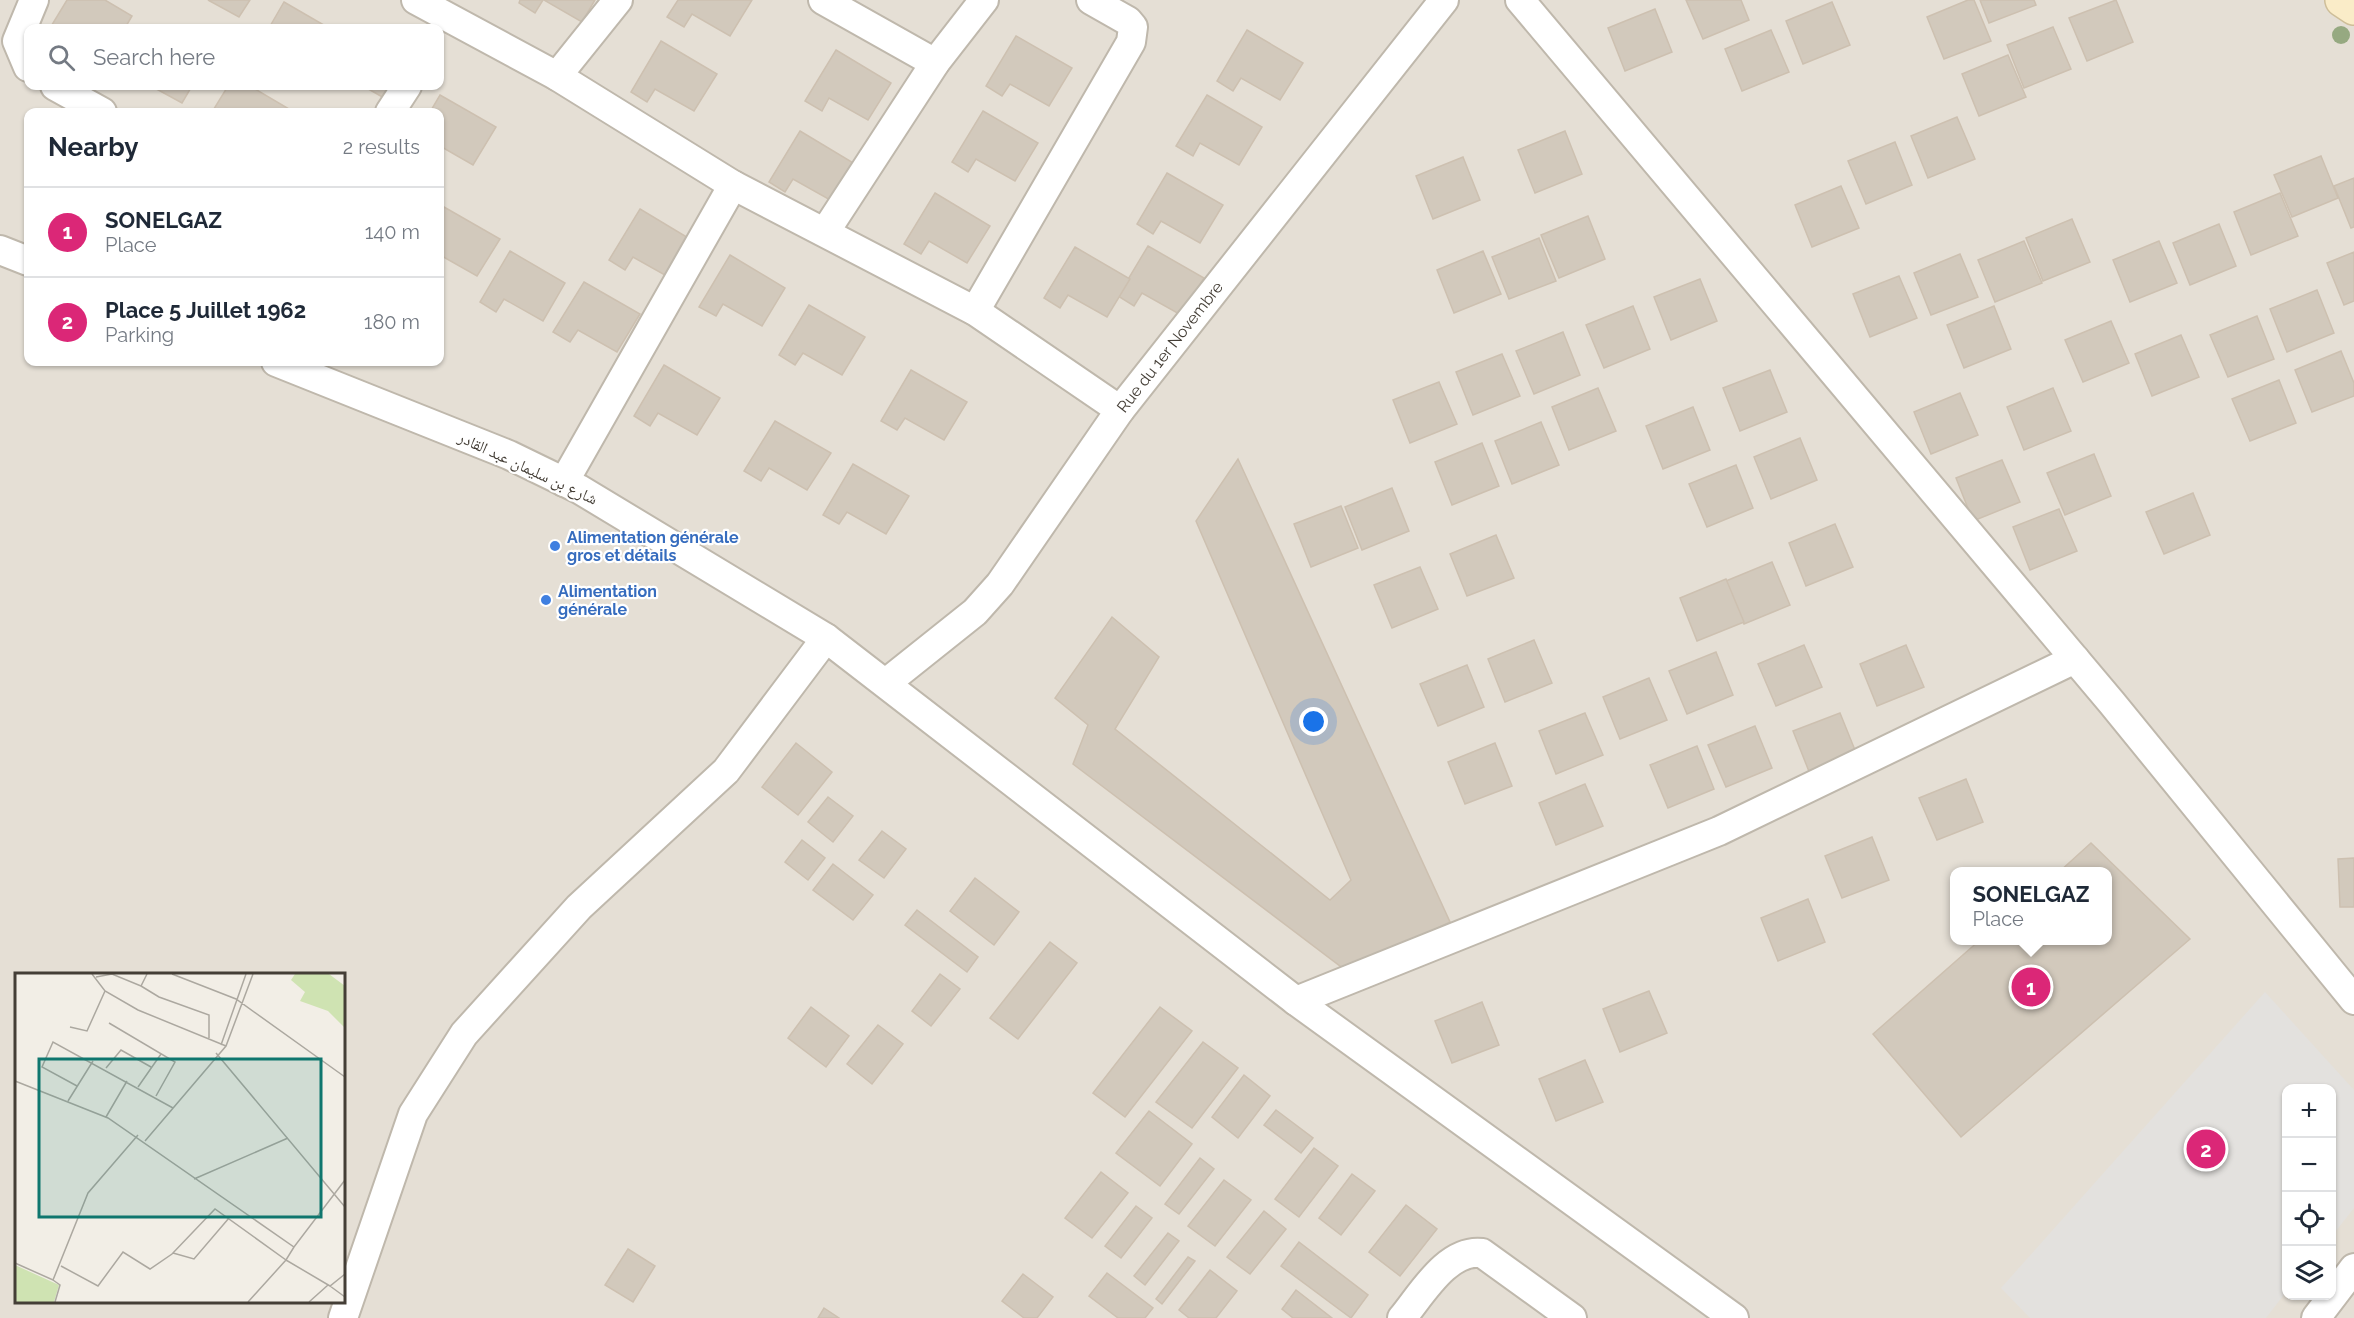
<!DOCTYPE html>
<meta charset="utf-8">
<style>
:root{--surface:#fff;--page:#f2f2f3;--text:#1f2937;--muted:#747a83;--line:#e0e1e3;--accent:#db2777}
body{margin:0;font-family:Raleway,"Noto Naskh Arabic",sans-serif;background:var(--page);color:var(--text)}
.controls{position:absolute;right:18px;bottom:18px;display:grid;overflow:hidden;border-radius:12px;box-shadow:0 2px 4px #0004}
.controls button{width:54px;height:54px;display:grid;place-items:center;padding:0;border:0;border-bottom:2px solid var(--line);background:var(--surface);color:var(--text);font:30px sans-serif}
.you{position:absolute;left:1314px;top:722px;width:21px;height:21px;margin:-15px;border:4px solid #fff;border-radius:50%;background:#1a73e8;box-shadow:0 0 0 9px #1a73e833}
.badge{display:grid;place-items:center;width:39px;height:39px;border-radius:50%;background:var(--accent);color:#fff;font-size:20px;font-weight:700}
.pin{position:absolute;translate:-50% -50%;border:3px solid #fff;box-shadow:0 2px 6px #0006}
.popup{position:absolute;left:1950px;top:867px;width:162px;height:78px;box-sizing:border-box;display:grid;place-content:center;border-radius:12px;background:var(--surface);filter:drop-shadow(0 2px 4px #0005);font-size:20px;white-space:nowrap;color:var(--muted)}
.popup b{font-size:22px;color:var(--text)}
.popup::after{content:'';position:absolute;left:50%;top:100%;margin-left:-12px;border:12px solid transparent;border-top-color:var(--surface)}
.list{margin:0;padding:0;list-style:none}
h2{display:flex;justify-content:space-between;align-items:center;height:78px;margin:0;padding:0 24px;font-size:26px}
h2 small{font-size:20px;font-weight:400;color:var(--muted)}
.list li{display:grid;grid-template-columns:39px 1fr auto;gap:18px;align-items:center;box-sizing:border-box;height:90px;padding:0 24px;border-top:2px solid var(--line)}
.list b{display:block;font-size:22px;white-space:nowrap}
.list p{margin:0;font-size:20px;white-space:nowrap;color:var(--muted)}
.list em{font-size:20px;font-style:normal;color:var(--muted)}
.icon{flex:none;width:33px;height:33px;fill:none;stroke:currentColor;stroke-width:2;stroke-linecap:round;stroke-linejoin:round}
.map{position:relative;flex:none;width:2354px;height:1318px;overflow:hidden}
.search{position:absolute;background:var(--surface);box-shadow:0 2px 4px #0004;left:24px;top:24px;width:420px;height:66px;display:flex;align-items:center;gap:15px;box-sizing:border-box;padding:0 21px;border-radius:12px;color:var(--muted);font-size:22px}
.panel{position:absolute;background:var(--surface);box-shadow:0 2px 4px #0004;left:24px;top:108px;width:420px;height:258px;border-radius:12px}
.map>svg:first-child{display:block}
.residential{fill:#e5dfd5;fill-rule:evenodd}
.parking{fill:#e3e1de}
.building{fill:#d2c9bc;stroke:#cdc0b0;stroke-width:1.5}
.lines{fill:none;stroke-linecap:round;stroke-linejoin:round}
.street-casing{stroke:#bfb8ac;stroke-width:32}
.secondary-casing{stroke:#cebe99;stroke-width:36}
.street{stroke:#fff;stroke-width:28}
.secondary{stroke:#faecc8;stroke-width:33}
.tree{fill:#96a981}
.shop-dot{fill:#3f7fe0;stroke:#fff;stroke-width:2}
.labels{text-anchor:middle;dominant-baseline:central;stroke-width:4.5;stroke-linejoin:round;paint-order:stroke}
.street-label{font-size:16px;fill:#443e36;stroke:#fff}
.shop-label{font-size:16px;font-weight:bold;fill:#366cbe;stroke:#fff;text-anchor:start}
.inset-road{fill:none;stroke:#aca8a0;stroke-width:1.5}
.view{fill:#0f766e;fill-opacity:0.15;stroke:#0f766e;stroke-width:3}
.inset-edge{fill:none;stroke:#443e36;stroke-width:3}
</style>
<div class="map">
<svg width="2354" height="1318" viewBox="0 0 2354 1318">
<rect width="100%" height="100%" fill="#f2eee6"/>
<path class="residential" d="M0,0H2354V1318H0ZM28,28H440V86H28ZM28,112H440V362H28ZM1954,872H2108V940H1954ZM16,974H344V1302H16ZM2286,1088H2332V1296H2286Z"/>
<polygon class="parking" points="2265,992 2354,1090 2354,1208 2332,1236 2332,1088 2286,1088 2286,1292 2266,1318 2030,1318 2001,1288"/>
<g class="building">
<polygon points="67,0 105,0 132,16 125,28 50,28"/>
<polygon points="208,0 250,0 239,17"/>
<polygon points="520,0 543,0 535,13 519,3"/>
<polygon points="544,0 595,0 582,22"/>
<polygon points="678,0 752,0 730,36 692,14 684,27 667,17"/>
<polygon points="1686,0 1741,0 1749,20 1703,39"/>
<polygon points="1968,0 1974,0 1991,41 1944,59 1927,17"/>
<polygon points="1980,0 2034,0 2036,5 1989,23"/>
<polygon points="2116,0 2133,42 2087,61 2069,18"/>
<polygon points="284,2 329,28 269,28"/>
<polygon points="1832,2 1850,45 1803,64 1786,21"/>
<polygon points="1655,9 1672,52 1625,71 1608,28"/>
<polygon points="2053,27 2071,69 2024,88 2007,45"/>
<polygon points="1247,30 1303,63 1280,100 1241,78 1233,91 1217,81"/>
<polygon points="1771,30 1789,72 1742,91 1725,49"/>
<polygon points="1016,36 1072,68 1049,106 1010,84 1002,96 986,86"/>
<polygon points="661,41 717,74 694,111 655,89 647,102 631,92"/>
<polygon points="836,50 891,83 868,120 829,98 822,111 805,101"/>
<polygon points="2008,55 2026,97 1979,116 1962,74"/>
<polygon points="151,86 192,86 182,103"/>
<polygon points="228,86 250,86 289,109 287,112 212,112"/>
<polygon points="363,86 401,86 391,102"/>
<polygon points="440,95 496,127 473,165 440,146 440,112 430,112"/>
<polygon points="1207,95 1262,127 1239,165 1200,143 1193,156 1176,146"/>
<polygon points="983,111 1038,143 1015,181 976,159 968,172 952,162"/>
<polygon points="1957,117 1975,159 1928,178 1911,136"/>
<polygon points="800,131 855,164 832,201 793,179 785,192 769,182"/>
<polygon points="1565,131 1582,174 1535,193 1518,150"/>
<polygon points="1895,142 1912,185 1866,204 1848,161"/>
<polygon points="2321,156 2338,198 2292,217 2274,175"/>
<polygon points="1463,157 1480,200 1433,219 1416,176"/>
<polygon points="1167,173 1223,205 1200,243 1161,221 1153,234 1137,224"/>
<polygon points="2354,178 2354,227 2351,228 2334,186"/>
<polygon points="1841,186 1859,228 1812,247 1795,205"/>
<polygon points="935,193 990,226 967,263 929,241 921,254 904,244"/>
<polygon points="2280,193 2298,236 2251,255 2234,212"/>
<polygon points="444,207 500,239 477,276 440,255 440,215"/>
<polygon points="640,209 695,242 672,279 633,257 625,270 609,260"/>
<polygon points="1588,216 1605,259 1559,278 1541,235"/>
<polygon points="2072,219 2090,262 2043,281 2026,238"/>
<polygon points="2219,224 2236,266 2190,285 2173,243"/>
<polygon points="1539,238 1556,281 1509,299 1492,257"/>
<polygon points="2024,241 2042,283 1995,302 1978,260"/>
<polygon points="2159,241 2177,283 2130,302 2113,260"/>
<polygon points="1148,246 1204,278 1181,315 1142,293 1134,306 1118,296"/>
<polygon points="1075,247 1130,279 1107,317 1068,295 1060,308 1044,298"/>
<polygon points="510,251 565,283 543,321 504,299 496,312 480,302"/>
<polygon points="1483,251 1501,294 1454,313 1437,270"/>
<polygon points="2354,252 2354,301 2344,305 2327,263"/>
<polygon points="1960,254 1978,297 1931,315 1914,273"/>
<polygon points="730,255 785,288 762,326 723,304 716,316 699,307"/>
<polygon points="1899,276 1917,318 1870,337 1853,294"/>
<polygon points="1700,279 1717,321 1671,340 1654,297"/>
<polygon points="584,282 640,314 617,352 578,330 570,342 553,332"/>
<polygon points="2317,290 2334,333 2287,352 2270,309"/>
<polygon points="809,305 865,337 842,375 803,353 795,365 779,355"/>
<polygon points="1633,306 1650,349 1604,368 1586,325"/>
<polygon points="1994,306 2011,349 1964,368 1947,325"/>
<polygon points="2257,316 2274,359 2228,377 2210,335"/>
<polygon points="2111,321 2129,363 2083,382 2065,340"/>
<polygon points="1563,332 1580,375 1534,394 1516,351"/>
<polygon points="2181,335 2199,377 2152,396 2135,354"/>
<polygon points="2341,351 2354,383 2354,396 2312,412 2295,370"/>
<polygon points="1502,354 1520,396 1473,415 1456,372"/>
<polygon points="664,365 720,398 697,435 658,413 650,426 634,416"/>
<polygon points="911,370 967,402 944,440 905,418 897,430 881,421"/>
<polygon points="1770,370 1787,412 1740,431 1723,388"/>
<polygon points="2279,380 2296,423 2250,441 2232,399"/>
<polygon points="1439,382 1457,424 1410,443 1393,400"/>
<polygon points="1598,388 1616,431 1569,450 1552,407"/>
<polygon points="2053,388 2071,431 2024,450 2007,407"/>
<polygon points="1960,393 1978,435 1931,454 1914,412"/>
<polygon points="1693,407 1710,450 1663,469 1646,426"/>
<polygon points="775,421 831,453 807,490 769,468 761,481 744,471"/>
<polygon points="1541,422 1559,465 1512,484 1495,441"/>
<polygon points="1800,438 1817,480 1771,499 1754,457"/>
<polygon points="1482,443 1499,486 1452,505 1435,462"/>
<polygon points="2094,454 2111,496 2065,515 2047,473"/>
<polygon points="1238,459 1450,922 1348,972 1073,764 1088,725 1055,698 1112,617 1159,657 1115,729 1330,900 1351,880 1196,521"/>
<polygon points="2002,460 2020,502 1973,521 1956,478"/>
<polygon points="853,464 909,496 886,534 847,512 839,524 823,515"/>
<polygon points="1736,465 1753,508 1707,527 1689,484"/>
<polygon points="1392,488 1409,531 1362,550 1345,507"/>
<polygon points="2193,493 2210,535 2164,554 2146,512"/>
<polygon points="1341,506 1358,548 1311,567 1294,524"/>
<polygon points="2059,509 2077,551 2030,570 2013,527"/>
<polygon points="1835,524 1853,567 1806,586 1789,543"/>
<polygon points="1496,535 1514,578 1467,596 1450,554"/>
<polygon points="1772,562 1790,605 1744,624 1726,581"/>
<polygon points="1420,567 1438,609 1392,628 1374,585"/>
<polygon points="1726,579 1744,622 1697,641 1680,598"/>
<polygon points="1534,640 1552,683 1505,702 1488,659"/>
<polygon points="1804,645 1822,687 1776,706 1758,664"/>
<polygon points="1906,645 1924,687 1877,706 1860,664"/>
<polygon points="1716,652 1733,695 1687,714 1669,671"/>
<polygon points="1467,665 1484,707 1438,726 1420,684"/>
<polygon points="1649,678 1667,720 1620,739 1603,697"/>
<polygon points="1585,713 1603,755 1556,774 1539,731"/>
<polygon points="1840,713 1857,755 1810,774 1793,731"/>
<polygon points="1755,726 1772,768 1726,787 1708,745"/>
<polygon points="796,743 832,772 798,815 762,787"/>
<polygon points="1495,743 1512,786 1465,804 1448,762"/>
<polygon points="1697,746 1714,789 1668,808 1650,765"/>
<polygon points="1966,779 1983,822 1937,840 1919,798"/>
<polygon points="1585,784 1603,826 1556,845 1539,803"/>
<polygon points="828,797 853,816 833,842 808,822"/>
<polygon points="882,831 906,849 884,878 859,860"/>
<polygon points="1872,837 1889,880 1842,898 1825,856"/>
<polygon points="802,840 825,858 808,880 785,862"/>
<polygon points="2091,843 2190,939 1961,1137 1873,1034 1980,940 2108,940 2108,872 2059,872"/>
<polygon points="2354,858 2354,907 2340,907 2338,859"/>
<polygon points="833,864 873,895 853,920 813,890"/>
<polygon points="975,878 1019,912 994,945 950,911"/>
<polygon points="1808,899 1825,942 1778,961 1761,918"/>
<polygon points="917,910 978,957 967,972 905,925"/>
<polygon points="1050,942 1077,963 1018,1039 990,1018"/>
<polygon points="940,974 960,989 931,1026 912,1011"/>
<polygon points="1649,991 1667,1033 1620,1052 1603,1009"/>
<polygon points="1482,1002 1499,1045 1452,1063 1435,1021"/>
<polygon points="811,1007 849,1036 826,1067 788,1038"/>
<polygon points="1160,1007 1192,1031 1125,1117 1093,1093"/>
<polygon points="878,1025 903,1044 872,1084 847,1064"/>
<polygon points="1203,1042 1238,1068 1192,1128 1156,1102"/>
<polygon points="1585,1060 1603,1102 1556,1121 1539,1079"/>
<polygon points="1244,1075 1270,1096 1238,1138 1212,1117"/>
<polygon points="1276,1110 1313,1138 1301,1153 1264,1125"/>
<polygon points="1149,1111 1192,1144 1160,1186 1116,1153"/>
<polygon points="1314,1148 1338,1166 1299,1217 1275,1199"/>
<polygon points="1200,1158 1214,1169 1179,1214 1165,1204"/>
<polygon points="1101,1172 1128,1193 1092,1238 1065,1218"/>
<polygon points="1352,1174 1375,1191 1341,1235 1319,1218"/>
<polygon points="1224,1180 1251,1200 1215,1246 1188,1226"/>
<polygon points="1406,1205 1437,1229 1400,1276 1369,1252"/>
<polygon points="1136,1206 1152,1218 1121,1258 1105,1246"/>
<polygon points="1264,1211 1286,1229 1250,1274 1227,1257"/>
<polygon points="1168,1233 1179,1241 1145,1285 1134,1276"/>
<polygon points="1299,1242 1368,1295 1351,1318 1281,1266"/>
<polygon points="628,1249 655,1266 633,1302 605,1285"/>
<polygon points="1188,1257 1195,1261 1162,1304 1156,1299"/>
<polygon points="1210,1270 1237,1291 1216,1318 1189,1318 1179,1310"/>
<polygon points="1107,1273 1153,1308 1145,1318 1118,1318 1089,1296"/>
<polygon points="1023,1274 1053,1297 1037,1318 1024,1318 1002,1301"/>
<polygon points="1296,1290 1332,1318 1293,1318 1282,1309"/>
<polygon points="824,1308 839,1318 818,1318"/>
</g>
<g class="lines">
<g class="street-casing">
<g id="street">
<polyline points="416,0 557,76 733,185 975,311 1120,410"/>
<polyline points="823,0 935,63"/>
<polyline points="1520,0 2112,703 2354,1000"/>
<polyline points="28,67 17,41 34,0"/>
<polyline points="557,76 618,0"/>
<polyline points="55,86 102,112"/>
<polyline points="390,112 407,86"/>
<polyline points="825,232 935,63 984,0"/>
<polyline points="0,250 28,261"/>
<polyline points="975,311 1131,42 1133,27 1128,21 1091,0"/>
<polyline points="276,362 509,455 579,489 826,638 1296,1001 1734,1318"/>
<polyline points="564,482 733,185"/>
<polyline points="886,683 975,612 1000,584 1120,410 1444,0"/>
<polyline points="1296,1001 1719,831 2075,659"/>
<polyline points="343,1318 413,1114 464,1034 579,907 726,771 826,638"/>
<path d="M1402,1318C1422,1294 1447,1249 1482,1253L1572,1318"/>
<polyline points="2316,1318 2354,1268"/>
</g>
</g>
<g class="secondary-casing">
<polyline id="secondary" points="2342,0 2354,8"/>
</g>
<use href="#street" class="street"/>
<use href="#secondary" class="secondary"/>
</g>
<circle class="tree" cx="2341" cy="35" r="9"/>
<g class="shop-dot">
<circle cx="555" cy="546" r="6"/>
<circle cx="546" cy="600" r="6"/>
</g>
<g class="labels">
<g class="street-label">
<text transform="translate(1170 347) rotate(-52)">Rue du 1er Novembre</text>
<text transform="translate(528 468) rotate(25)">شارع بن سليمان عبد القادر</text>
</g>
<g class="shop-label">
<text x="567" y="537">Alimentation générale<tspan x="567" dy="18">gros et détails</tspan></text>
<text x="558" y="591">Alimentation<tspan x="558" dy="18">générale</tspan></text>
</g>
</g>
<g transform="translate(15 973)">
<rect width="330" height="330" fill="#f2eee6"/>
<path d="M280,1H314L330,13V55L313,38L285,28L290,19L276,7ZM0,292L44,312L39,329H0Z" fill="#cfe3b2"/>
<path class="inset-road" d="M77,1L90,18L123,37L211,73M157,1L221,26L330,104M81,4L97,1L126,13L132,1M126,13L144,24L194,42V65M94,50L160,89L141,123M55,54L72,58L90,18M206,72L231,1M201,80L330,234M91,95L106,77L136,94M0,108L93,145L279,274L330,207M62,113L27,94L38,69L158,135M123,114L146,81M53,128L78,88M91,144L112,108M130,168L211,73L238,1M179,206L273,165M158,280L179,286L214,245M0,290L38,307L73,220L123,162M46,293L83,313L108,279L135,296L157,281L200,236L271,287L279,274M38,307L45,312L40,329M315,313L330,324M233,329L271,287L315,313L330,301M294,329L313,312"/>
<path class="view" d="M24,86H306V244H24Z"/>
<rect width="330" height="330" class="inset-edge"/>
</g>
</svg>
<div class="controls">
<button>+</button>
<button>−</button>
<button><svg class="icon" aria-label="locate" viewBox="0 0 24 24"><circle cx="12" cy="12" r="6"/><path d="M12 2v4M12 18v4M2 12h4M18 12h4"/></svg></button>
<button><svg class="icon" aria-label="layers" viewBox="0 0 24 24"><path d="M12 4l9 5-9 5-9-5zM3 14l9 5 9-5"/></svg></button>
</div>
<div class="you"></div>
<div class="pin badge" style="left:2031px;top:987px">1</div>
<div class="popup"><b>SONELGAZ</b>Place</div>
<div class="pin badge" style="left:2206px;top:1149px">2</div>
<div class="search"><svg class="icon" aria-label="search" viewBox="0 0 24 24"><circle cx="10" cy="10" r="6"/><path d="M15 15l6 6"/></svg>Search here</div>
<section class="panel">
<h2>Nearby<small>2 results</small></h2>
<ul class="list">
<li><span class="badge">1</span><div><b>SONELGAZ</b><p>Place</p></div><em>140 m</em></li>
<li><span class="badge">2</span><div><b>Place 5 Juillet 1962</b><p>Parking</p></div><em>180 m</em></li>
</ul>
</section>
</div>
